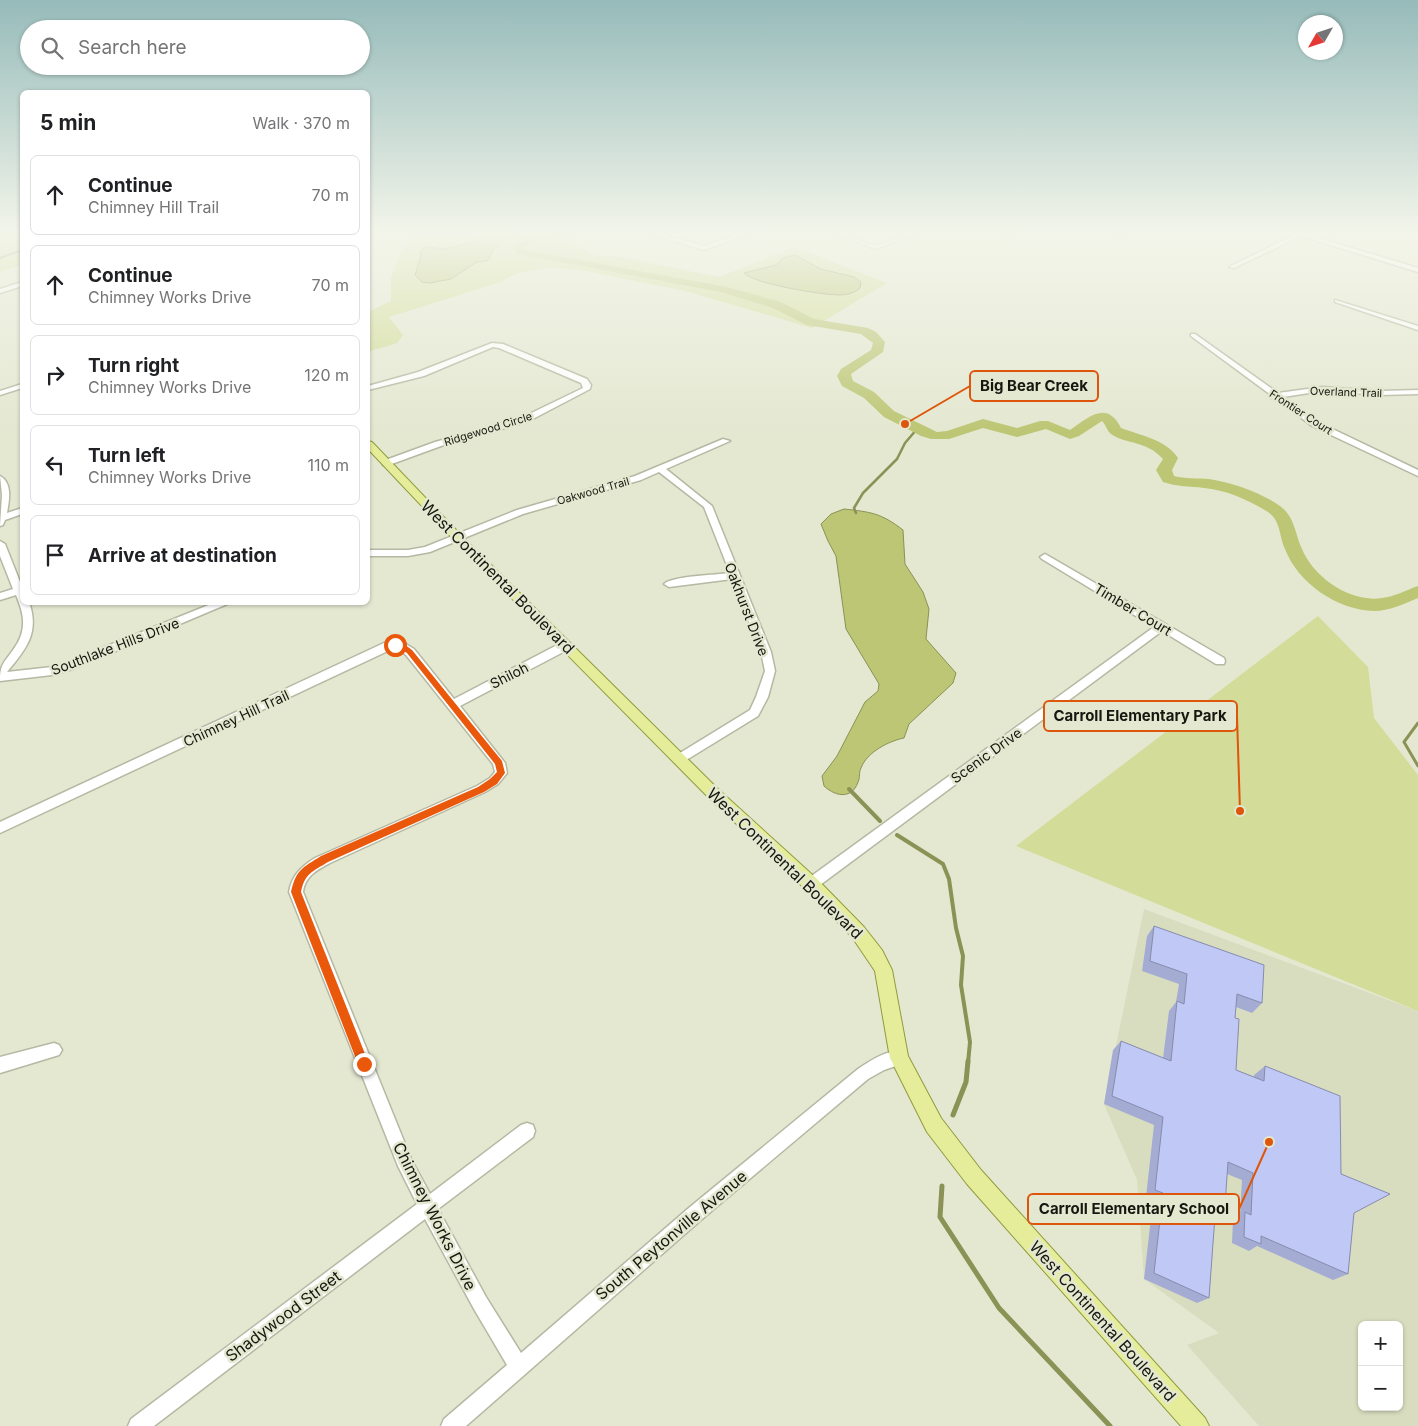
<!DOCTYPE html>
<meta charset="utf-8">
<style>
:root{--surface:#fff;--page:#f6f6f6;--text:#202124;--muted:#757577;--line:#e0e0e0}
body{margin:0;font-family:Inter,sans-serif;background:var(--page);color:var(--text)}
.controls{position:absolute;right:15px;bottom:15px;display:grid;overflow:hidden;border-radius:8px;box-shadow:0 1px 4px #0004}
.controls button{width:45px;height:45px;display:grid;place-items:center;padding:0;border:0;border-bottom:1px solid var(--line);background:var(--surface);color:var(--text);font:25px sans-serif}
.compass{position:absolute;left:1298px;top:15px;width:45px;height:45px;border-radius:50%;background:var(--surface);box-shadow:0 1px 4px #0004;rotate:231deg}
.stop{position:absolute;width:15px;height:15px;margin:-11px;border:4px solid #ea580c;border-radius:50%;background:#fff}
.stop.end{background:#ea580c;border-color:#fff;box-shadow:0 1px 5px #0008}
.list{margin:0;padding:0;list-style:none}
h2{display:flex;justify-content:space-between;align-items:center;height:65px;margin:0;padding:0 20px;font-size:21px}
h2 small{font-size:16px;font-weight:400;color:var(--muted)}
.list li{display:grid;grid-template-columns:32px 1fr auto;gap:15px;align-items:center;box-sizing:border-box;height:80px;margin:0 10px 10px;padding:0 10px;border:1px solid var(--line);border-radius:8px}
.list b{display:block;font-size:19px;white-space:nowrap}
.list p{margin:0;font-size:16px;white-space:nowrap;color:var(--muted)}
.list em{font-size:16px;font-style:normal;color:var(--muted)}
.icon{flex:none;width:28px;height:28px;fill:none;stroke:currentColor;stroke-width:2;stroke-linecap:round;stroke-linejoin:round}
.map{position:relative;flex:none;width:1418px;height:1426px;overflow:hidden}
.search{position:absolute;background:var(--surface);box-shadow:0 1px 4px #0004;left:20px;top:20px;width:350px;height:55px;display:flex;align-items:center;gap:12px;box-sizing:border-box;padding:0 18px;border-radius:28px;color:var(--muted);font-size:19px}
.panel{position:absolute;background:var(--surface);box-shadow:0 1px 4px #0004;left:20px;top:90px;width:350px;height:515px;border-radius:8px}
.map>svg:first-child{display:block}
.built{fill:#d9ddbf;fill-rule:evenodd}
.green{fill:#d3dc99}
.water{fill:#bcc674;stroke:#8a9256}
.lines{fill:none;stroke-linecap:round;stroke-linejoin:round}
.stream-far4{stroke:#8a9256;stroke-width:2}
.stream-far3{stroke:#8a9256;stroke-width:2.5}
.stream-far2{stroke:#8a9256;stroke-width:3}
.stream-far1{stroke:#8a9256;stroke-width:4}
.stream{stroke:#8a9256;stroke-width:5}
.river{fill:#bcc674;fill-rule:evenodd}
.minor-casing{stroke:#b5b8a2;stroke-width:3}
.major-casing{stroke:#919a3e;stroke-width:2}
.minor{fill:#fff;fill-rule:evenodd}
.major{fill:#e5ed9a;fill-rule:evenodd}
.wall{fill:#a5acd4}
.building{fill:#c0c8f6;stroke:#868cac}
.route{fill:#ea580c}
.labels{text-anchor:middle;dominant-baseline:central;stroke-width:5;stroke-linejoin:round;paint-order:stroke}
.far-street-label{font-size:11px;fill:#16170f;stroke:#e4e8d1}
.street-label{font-size:14px;fill:#16170f;stroke:#e4e8d1}
.near-street-label{font-size:16px;fill:#16170f;stroke:#e4e8d1}
.leader{fill:none;stroke:#de560c;stroke-width:2}
.callout-dot{fill:#de560c;stroke:#e4e8d1;stroke-width:2}
.callout{fill:#e4e8d1;stroke:#de560c;stroke-width:2}
.callout-label{font-size:15px;text-anchor:middle;font-weight:bold;fill:#16170f}
</style>
<div class="map">
<svg width="1418" height="1426" viewBox="0 0 1418 1426">
<rect width="100%" height="100%" fill="#e4e8d1"/>
<path class="built" d="M1144,909L1418,1011V1426H1259L1187,1345L1219,1333L1144,1279L1137,1180L1104,1104ZM1362,1325H1399V1407H1362Z"/>
<g class="green">
<polygon points="0,231 22,231 22,265 0,272"/>
<polygon points="416,231 570,231 574,237 567,240 595,256 616,256 719,277 795,247 887,283 812,328 689,292 586,271 549,267 518,273 498,283 389,317 403,335 397,343 368,352 368,312 391,301 391,278 400,254"/>
<polygon points="1318,616 1368,667 1374,718 1418,775 1418,1011 1016,846"/>
</g>
<g class="water">
<polygon points="481,231 517,231 495,248 487,261 477,262 451,279 430,283 422,282 415,275 421,256 420,251 427,247 443,249 474,242"/>
<path d="M795,255L821,269L854,277L861,282L860,288C855,293 846,295 839,295C823,295 754,284 744,273L776,265L783,258Z"/>
<path d="M844,509C871,512 881,513 903,530L905,564L923,592L929,609L926,639L956,673L953,683L909,724L904,738C889,741 867,752 861,768C859,771 860,776 859,779C854,799 837,798 824,786L822,776L837,756L865,702L878,691L879,684L846,629L836,556L828,541L821,524L831,514Z"/>
</g>
<g class="lines">
<g class="stream-far4">
<polyline points="0,234 22,235"/>
<polyline points="0,258 22,250"/>
</g>
<polyline class="stream-far3" points="856,513 854,508 863,493 897,459 905,443 917,429"/>
<polyline class="stream-far2" points="1418,723 1404,742 1418,766"/>
<g class="stream-far1">
<polyline points="849,789 880,821"/>
<polyline points="897,835 943,864 949,879 956,928 963,956 961,985 970,1042 968,1063"/>
</g>
<g class="stream">
<polyline points="953,1115 966,1082 968,1061"/>
<polyline points="942,1186 940,1217 999,1308 1110,1426"/>
</g>
<path class="river" d="M546,231H556L552,237L525,247V250L727,287L781,302L814,319L868,328L876,332L885,342L883,352L851,374L853,381L874,392L894,411L937,432L947,431L983,419L1017,428L1040,421H1048L1070,430C1089,417 1107,400 1121,428C1142,436 1165,439 1178,458L1172,470L1174,476C1185,479 1197,478 1209,479C1233,483 1260,492 1280,506C1295,517 1295,534 1302,549C1314,578 1351,603 1382,598C1394,597 1406,590 1418,586V598C1404,604 1389,611 1374,611C1337,610 1298,583 1285,549C1279,536 1281,521 1268,512C1249,500 1226,490 1204,488C1190,486 1177,487 1163,482L1156,470L1163,459C1146,440 1127,445 1111,434C1107,431 1106,425 1102,421L1079,436L1070,439L1046,429L1017,437L983,428L949,439H931L921,436L884,417L864,398L842,386L837,376L841,369L871,350L873,343L861,334L807,325L773,308L721,292L517,254L514,248L517,243Z"/>
<g class="minor-casing">
<g id="minor">
<polygon points="641,231 650,231 704,246 748,231 757,231 704,250"/>
<path d="M829,231C846,231 860,244 874,245C886,246 908,231 924,231L875,249Z"/>
<polygon points="997,231 1006,231 1010,233 1007,235"/>
<polygon points="1126,231 1134,231 1120,237 1115,236"/>
<polygon points="1302,231 1310,231 1306,234 1418,268 1418,272 1301,236 1234,268 1229,267"/>
<polygon points="22,282 22,286 0,293 0,289"/>
<polygon points="1335,300 1418,326 1418,330 1335,302"/>
<polygon points="1191,334 1195,334 1278,393 1322,387 1381,391 1418,390 1418,394 1381,395 1322,391 1283,397 1318,422 1418,470 1418,476 1312,426 1275,398 1271,398 1271,395 1191,336"/>
<polygon points="492,343 503,344 587,379 591,385 590,389 527,422 441,446 389,465 383,465 383,461 435,442 521,418 583,388 581,383 499,348 493,347 424,376 368,390 368,386 418,372"/>
<polygon points="22,384 22,388 0,395 0,391"/>
<path d="M723,439L730,441L666,469L712,506L771,652L775,671L768,697L758,716L683,762H675L673,759L675,756L750,710L756,697L765,671L761,652L732,579L669,587L664,584C672,576 716,575 730,573L704,507L659,472L641,480L523,514L430,552L408,556H368V550H408L425,547L517,510L635,476Z"/>
<path d="M0,476C13,483 9,501 7,513L22,508V514L5,520L3,525L0,526L2,495Z"/>
<path d="M0,541L5,544L22,587V602H29C40,633 26,649 7,672L52,667L65,663L216,602H232L73,669L52,675L0,681C0,664 4,663 13,650C28,630 24,614 16,595L0,600V593L13,589L0,556Z"/>
<polygon points="1045,554 1224,658 1225,661 1224,664 1216,664 1162,631 816,888 811,890 806,888 804,884 806,880 1154,627 1042,559 1040,557"/>
<path d="M401,641L414,649L454,699L561,643H569L570,646L569,649L460,706L505,763L507,773L498,784L485,792L330,863C317,870 305,876 303,892L412,1161L430,1194L521,1125L527,1123L533,1125L535,1131L533,1137L438,1209L486,1297L521,1353L690,1207L858,1069C870,1061 890,1047 904,1053L907,1058L904,1063L884,1070L868,1079L702,1219L466,1426H441L444,1419L507,1365L474,1309L425,1219L154,1426H128L131,1419L417,1204L398,1166L289,892C292,875 301,867 315,858L477,786L490,778L495,772L493,764L406,655L399,649L390,650L0,833V822L384,643Z"/>
<polygon points="54,1043 59,1045 62,1050 59,1055 0,1073 0,1057"/>
</g>
</g>
<g class="major-casing">
<polygon id="major" points="368,441 372,442 462,536 718,789 817,879 864,927 882,950 892,970 908,1056 941,1118 981,1170 1205,1418 1209,1426 1181,1426 967,1184 927,1132 890,1058 875,971 852,937 805,889 708,797 454,540 368,449"/>
</g>
<use href="#minor" class="minor"/>
<use href="#major" class="major"/>
</g>
<polygon class="wall" points="1154,926 1262,1003 1252,1013 1236,1007 1235,1018 1236,1070 1254,1077 1254,1075 1265,1066 1341,1174 1354,1213 1348,1274 1333,1280 1257,1246 1249,1251 1232,1243 1233,1219 1240,1215 1242,1180 1227,1174 1224,1219 1214,1225 1209,1298 1197,1303 1144,1279 1153,1200 1146,1197 1154,1125 1104,1104 1113,1050 1121,1041 1163,1058 1169,1011 1176,1002 1179,984 1142,971 1147,936"/>
<polygon class="building" points="1154,926 1264,965 1262,1003 1237,994 1235,1018 1239,1019 1236,1070 1264,1081 1265,1066 1340,1096 1341,1174 1390,1194 1354,1213 1348,1274 1261,1236 1261,1244 1244,1237 1245,1212 1251,1215 1253,1173 1228,1162 1224,1219 1215,1216 1209,1298 1154,1273 1163,1193 1155,1190 1163,1117 1112,1096 1121,1041 1171,1061 1177,1001 1184,1004 1187,974 1150,961"/>
<linearGradient id="sky" x2="0" y2="1"><stop stop-color="#96bbba"/><stop offset="0.54" stop-color="#f3f5ea"/><stop offset="1" stop-color="#f3f5ea" stop-opacity="0"/></linearGradient>
<rect width="1418" height="431" fill="url(#sky)"/>
<path class="route" d="M395,642L404,644L412,650L502,761L505,773L497,784L484,792L328,862C312,872 305,873 301,892L369,1064L368,1067L364,1069L360,1067L358,1064L291,892C296,870 302,868 321,856L478,787L490,779L497,772L495,764L407,653L399,648L392,646L391,645Z"/>
<g class="labels">
<g class="far-street-label">
<text transform="translate(1346 392) rotate(2)">Overland Trail</text>
<text transform="translate(1301 412) rotate(33)">Frontier Court</text>
<text transform="translate(488 429) rotate(-17)">Ridgewood Circle</text>
<text transform="translate(593 491) rotate(-16)">Oakwood Trail</text>
</g>
<g class="street-label">
<text transform="translate(747 609) rotate(69)">Oakhurst Drive</text>
<text transform="translate(1133 609) rotate(31)">Timber Court</text>
<text transform="translate(115 646) rotate(-21)">Southlake Hills Drive</text>
<text transform="translate(509 675) rotate(-27)">Shiloh</text>
<text transform="translate(236 718) rotate(-25)">Chimney Hill Trail</text>
<text transform="translate(986 755) rotate(-36)">Scenic Drive</text>
</g>
<g class="near-street-label">
<text transform="translate(498 577) rotate(45)">West Continental Boulevard</text>
<text transform="translate(785 863) rotate(44)">West Continental Boulevard</text>
<text transform="translate(435 1216) rotate(63)">Chimney Works Drive</text>
<text transform="translate(671 1235) rotate(-40)">South Peytonville Avenue</text>
<text transform="translate(283 1316) rotate(-37)">Shadywood Street</text>
<text transform="translate(1103 1321) rotate(48)">West Continental Boulevard</text>
</g>
</g>
<path class="leader" d="M905 424L970 386M1240 811L1237 716M1269 1142L1239 1209"/>
<g class="callout-dot">
<circle cx="905" cy="424" r="5"/>
<circle cx="1240" cy="811" r="5"/>
<circle cx="1269" cy="1142" r="5"/>
</g>
<g class="callout">
<rect x="970" y="371" width="128" height="30" rx="5"/>
<rect x="1044" y="701" width="193" height="30" rx="5"/>
<rect x="1028" y="1194" width="211" height="30" rx="5"/>
</g>
<g class="callout-label">
<text x="1034" y="391">Big Bear Creek</text>
<text x="1140" y="721">Carroll Elementary Park</text>
<text x="1134" y="1214">Carroll Elementary School</text>
</g>
</svg>
<div class="controls">
<button>+</button>
<button>−</button>
</div>
<svg class="compass" viewBox="-18 -18 36 36"><path d="M0-13l5 13h-10z" fill="#e53935"/><path d="M0 13l5-13h-10z" fill="#757577"/></svg>
<div class="stop" style="left:395px;top:645px"></div>
<div class="stop end" style="left:364px;top:1064px"></div>
<div class="search"><svg class="icon" aria-label="search" viewBox="0 0 24 24"><circle cx="10" cy="10" r="6"/><path d="M15 15l6 6"/></svg>Search here</div>
<section class="panel">
<h2>5 min<small>Walk · 370 m</small></h2>
<ul class="list">
<li><svg class="icon" aria-label="ahead" viewBox="0 0 24 24"><path d="M12 20V5M6 11l6-6 6 6"/></svg><div><b>Continue</b><p>Chimney Hill Trail</p></div><em>70 m</em></li>
<li><svg class="icon" aria-label="ahead" viewBox="0 0 24 24"><path d="M12 20V5M6 11l6-6 6 6"/></svg><div><b>Continue</b><p>Chimney Works Drive</p></div><em>70 m</em></li>
<li><svg class="icon" aria-label="right" viewBox="0 0 24 24"><path d="M7 20v-9h11M14 6l5 5-5 5"/></svg><div><b>Turn right</b><p>Chimney Works Drive</p></div><em>120 m</em></li>
<li><svg class="icon" aria-label="left" viewBox="0 0 24 24"><path d="M17 20v-9H6M10 6l-5 5 5 5"/></svg><div><b>Turn left</b><p>Chimney Works Drive</p></div><em>110 m</em></li>
<li><svg class="icon" aria-label="arrive" viewBox="0 0 24 24"><path d="M6 21V4h12l-3 4 3 4H6"/></svg><div><b>Arrive at destination</b></div></li>
</ul>
</section>
</div>
